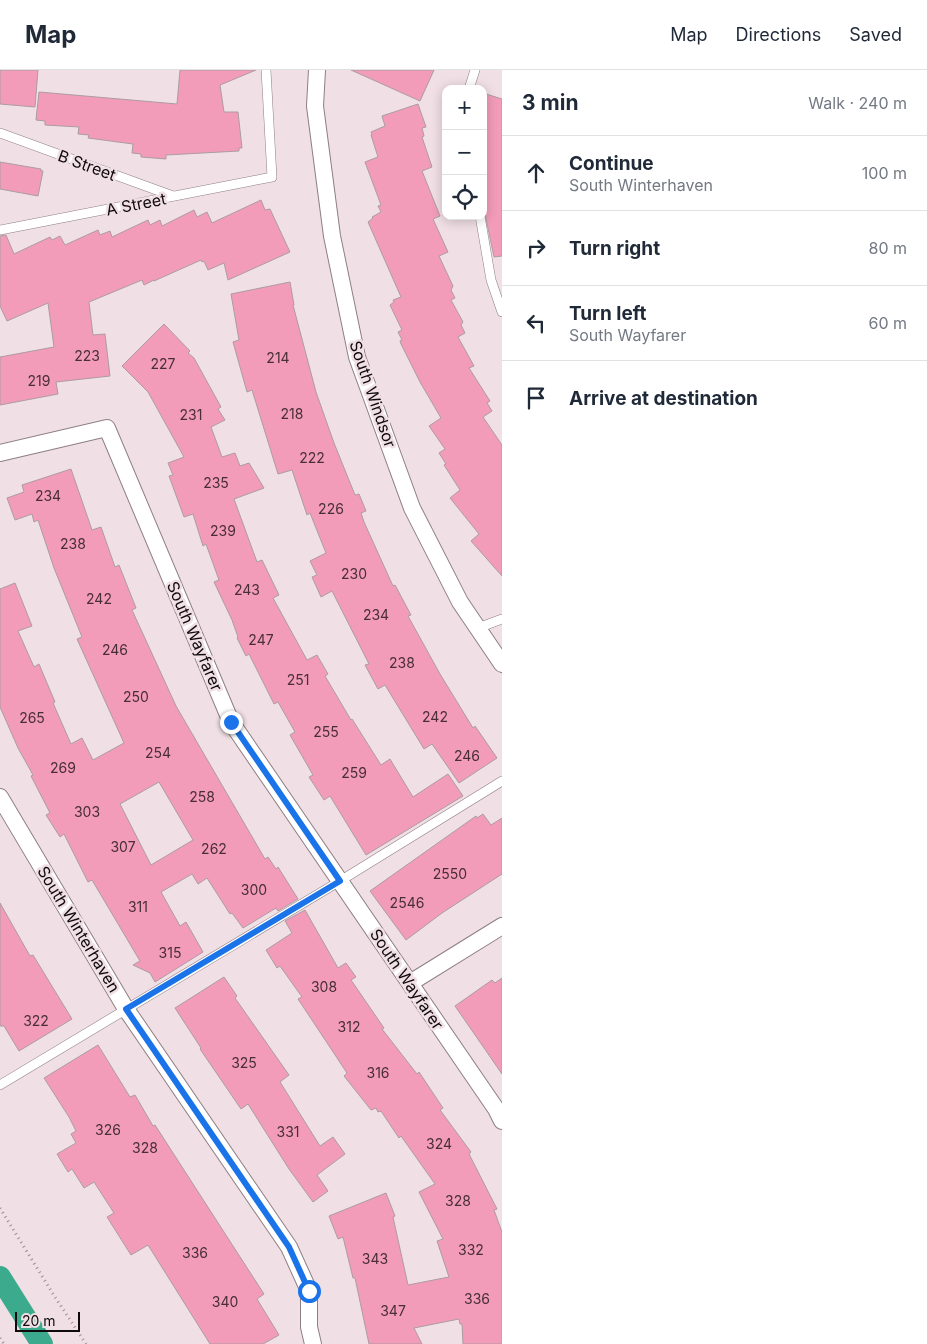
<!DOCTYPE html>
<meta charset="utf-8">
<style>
:root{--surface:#fff;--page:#f6f6f7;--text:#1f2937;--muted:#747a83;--line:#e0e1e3}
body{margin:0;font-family:Inter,sans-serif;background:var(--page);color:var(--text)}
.controls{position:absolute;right:15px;top:15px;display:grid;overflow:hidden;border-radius:10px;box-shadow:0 2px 12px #0003}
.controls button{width:45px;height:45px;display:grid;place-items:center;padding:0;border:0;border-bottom:1px solid var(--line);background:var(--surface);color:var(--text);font:25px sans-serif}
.scale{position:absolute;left:15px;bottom:12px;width:65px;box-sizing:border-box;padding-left:5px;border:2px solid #0f0a0b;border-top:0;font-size:14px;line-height:18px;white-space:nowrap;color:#0f0a0b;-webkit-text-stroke:4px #f0dfe4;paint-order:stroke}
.stop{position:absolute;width:15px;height:15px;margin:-11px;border:4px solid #1a73e8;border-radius:50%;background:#fff}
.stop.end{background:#1a73e8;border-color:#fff;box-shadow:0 1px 5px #0008}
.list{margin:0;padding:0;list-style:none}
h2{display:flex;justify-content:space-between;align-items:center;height:65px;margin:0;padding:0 20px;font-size:21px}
h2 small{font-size:16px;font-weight:400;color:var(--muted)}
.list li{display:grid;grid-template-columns:32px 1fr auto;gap:15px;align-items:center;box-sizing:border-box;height:75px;padding:0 20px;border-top:1px solid var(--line)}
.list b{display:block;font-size:19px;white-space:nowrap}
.list p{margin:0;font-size:16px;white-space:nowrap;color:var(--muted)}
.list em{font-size:16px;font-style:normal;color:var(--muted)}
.icon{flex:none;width:28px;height:28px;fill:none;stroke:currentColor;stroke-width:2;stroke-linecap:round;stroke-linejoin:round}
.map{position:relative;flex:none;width:502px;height:1274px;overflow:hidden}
header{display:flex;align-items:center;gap:30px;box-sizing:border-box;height:70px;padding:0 25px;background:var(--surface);border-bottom:1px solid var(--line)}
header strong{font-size:24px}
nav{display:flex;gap:28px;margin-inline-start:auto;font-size:18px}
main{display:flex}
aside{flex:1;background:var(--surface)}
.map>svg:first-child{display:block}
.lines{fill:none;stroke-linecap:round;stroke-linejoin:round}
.canal{stroke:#3caa8d;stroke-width:22}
.building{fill:#f29cb9;stroke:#ac9ca1;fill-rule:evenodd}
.service-casing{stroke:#8e7f83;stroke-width:10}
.minor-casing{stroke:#8e7f83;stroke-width:18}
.path{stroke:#9b8f92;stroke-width:3;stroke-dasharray:1 4;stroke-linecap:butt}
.service{stroke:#fff;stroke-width:9}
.minor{stroke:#fff;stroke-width:16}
.route{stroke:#1a73e8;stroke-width:6}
.labels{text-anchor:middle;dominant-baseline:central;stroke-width:5;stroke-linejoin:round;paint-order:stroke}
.number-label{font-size:14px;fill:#482e36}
.street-label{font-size:16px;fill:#0f0a0b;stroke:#f0dfe4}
</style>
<header>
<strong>Map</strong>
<nav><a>Map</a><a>Directions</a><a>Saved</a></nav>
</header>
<main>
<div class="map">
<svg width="502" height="1274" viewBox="0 0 502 1274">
<rect width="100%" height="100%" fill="#f0dfe4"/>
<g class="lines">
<polyline class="canal" points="0,1207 42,1274"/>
</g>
<g class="building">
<polygon points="0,0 38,0 35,37 0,34"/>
<polygon points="180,0 256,0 220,15 224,42 238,42 242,78 239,78 239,81 166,85 166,89 141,87 141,84 132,83 133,74 88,68 89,65 78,64 79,57 45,55 45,51 36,50 39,22 177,34"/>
<polygon points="351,0 434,0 420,31"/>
<polygon points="483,23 502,29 502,186 494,187 483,134"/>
<polygon points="418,34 426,57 422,58 424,66 422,67 432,97 422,101 440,146 433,149 448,182 439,186 453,216 451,220 455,228 451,230 463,252 461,255 465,263 458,267 474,296 469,298 490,331 487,333 492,341 483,347 502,375 502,506 471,471 479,464 450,428 460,420 444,395 446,394 439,383 445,379 429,356 441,348 420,312 401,274 400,271 402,270 398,262 402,260 390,235 394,232 393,230 401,227 368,152 373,148 372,147 381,142 378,136 381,135 365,92 378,87 371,65 372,64 371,62 385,56 382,46"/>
<polygon points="0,92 41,99 41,101 43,101 38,126 0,119"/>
<polygon points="261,130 265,140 270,139 290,182 228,210 224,193 208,200 204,191 202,192 201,190 154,211 154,210 144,215 142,210 89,232 93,265 105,264 110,306 56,312 58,324 0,335 0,287 54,277 48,233 7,251 0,236 0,166 6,165 14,184 50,167 52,170 60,166 65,175 98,160 100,165 110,161 112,167 148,150 150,155 160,150 162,156 194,140 197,147 207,142 212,153"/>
<polygon points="290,212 294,235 293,235 316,322 334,373 355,425 359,424 366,441 361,443 364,452 393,516 395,515 411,545 408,546 440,604 473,658 475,656 497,688 459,713 432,674 424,679 385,615 378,619 365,595 369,594 332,521 321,527 312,507 317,505 310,491 326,483 310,443 307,445 292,400 278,404 252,320 247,322 233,272 239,270 231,224"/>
<polygon points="164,254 190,281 188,283 194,288 221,337 218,339 225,350 211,357 222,387 235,383 240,396 249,393 264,418 234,429 257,492 262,490 279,525 273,528 307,590 317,585 328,604 325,606 351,650 352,649 381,695 390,689 413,727 448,704 463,726 366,785 330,726 324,730 309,707 313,705 290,665 295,662 278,632 274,634 249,584 246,586 237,568 238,567 232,550 214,512 219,510 206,474 203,476 193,444 184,447 169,406 173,405 168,393 184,387 148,322 122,296"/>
<path d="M71,399L92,460L101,457L115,497L119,495L136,538L132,540L176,636L265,789L268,787L276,799L278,797L298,829L278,841L276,838L243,858L232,843L230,844L207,808L198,814L192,804L161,822L180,856L186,852L203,882L155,912L150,903L133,895L140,891L92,810L88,812L64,764L60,767L46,745L50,743L31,706L33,705L18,678L0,637V519L15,513L32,556L18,561L34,597L39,594L55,632L53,633L71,674L82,668L93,690L124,673L77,569L82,567L54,498L38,450L34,452L32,444L15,450L7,428L24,422L22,415ZM159,712L193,770L151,795L120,734Z"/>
<polygon points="483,744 491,755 502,748 502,804 442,843 406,870 370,821 476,746 477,748"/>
<polygon points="0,833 30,886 33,885 72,949 19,981 4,956 0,956"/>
<polygon points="305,840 338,898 346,893 356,907 351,910 384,958 382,959 417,1004 419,1002 443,1038 440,1040 471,1082 469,1084 497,1139 494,1140 502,1162 502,1274 463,1274 462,1254 460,1254 459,1249 414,1258 422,1274 369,1274 355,1208 353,1208 343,1167 338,1169 329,1146 386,1123 395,1146 393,1147 408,1215 449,1207 437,1171 443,1169 419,1122 435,1114 401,1066 399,1068 381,1041 378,1042 376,1038 371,1040 344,1006 347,1003 298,929 302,927 280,896 277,898 266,880 292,863 285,851"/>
<polygon points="224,907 237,926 235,928 289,1005 280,1012 320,1076 333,1067 345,1084 317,1105 328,1121 313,1132 289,1099 248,1034 241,1039 200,979 201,978 175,938"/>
<polygon points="502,908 502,1004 455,936 492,910 495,913"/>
<polygon points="98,975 130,1027 135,1025 153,1056 155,1055 184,1100 264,1224 257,1229 279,1265 263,1274 210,1274 148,1175 131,1185 107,1147 114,1143 94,1112 84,1118 72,1099 68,1102 57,1084 76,1073 71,1064 76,1061 69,1047 44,1008"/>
</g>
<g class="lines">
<g class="service-casing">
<g id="service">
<polyline points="469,19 475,0"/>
<polyline points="0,63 173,126"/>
<polyline points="480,146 491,210 502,242"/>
<polyline points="0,160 272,107 266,0"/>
<polyline points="478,558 502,549"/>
<polyline points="0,1015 340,811 502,711"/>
</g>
</g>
<g class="minor-casing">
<g id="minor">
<polyline points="317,0 315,36 332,166 357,287 412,438 460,532 502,594"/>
<polyline points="0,383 107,358 231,652 496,1039 502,1051"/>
<polyline points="0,727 126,939 289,1177 309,1221 309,1257 313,1274"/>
<polyline points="410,913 502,856"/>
</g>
</g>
<g class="path">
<polyline points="0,1138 53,1224 86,1274"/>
<polyline points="0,1268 4,1274"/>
</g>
<use href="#service" class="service"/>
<use href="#minor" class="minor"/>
</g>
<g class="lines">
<polyline class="route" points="231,652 340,811 126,939 289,1177 309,1221"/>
</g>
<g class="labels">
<g class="number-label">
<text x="87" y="285">223</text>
<text x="278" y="287">214</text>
<text x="163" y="293">227</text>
<text x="39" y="310">219</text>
<text x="292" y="343">218</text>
<text x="191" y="344">231</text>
<text x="312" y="387">222</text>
<text x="216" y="412">235</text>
<text x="48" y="425">234</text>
<text x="331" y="438">226</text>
<text x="223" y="460">239</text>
<text x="73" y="473">238</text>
<text x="354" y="503">230</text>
<text x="247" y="519">243</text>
<text x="99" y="528">242</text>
<text x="376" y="544">234</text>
<text x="261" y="569">247</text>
<text x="115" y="579">246</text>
<text x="402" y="592">238</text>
<text x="298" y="609">251</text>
<text x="136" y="626">250</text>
<text x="435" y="646">242</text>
<text x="32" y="647">265</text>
<text x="326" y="661">255</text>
<text x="158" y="682">254</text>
<text x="467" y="685">246</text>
<text x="63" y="697">269</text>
<text x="354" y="702">259</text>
<text x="202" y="726">258</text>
<text x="87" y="741">303</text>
<text x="123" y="776">307</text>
<text x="214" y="778">262</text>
<text x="450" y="803">2550</text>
<text x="254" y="819">300</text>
<text x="407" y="832">2546</text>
<text x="138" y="836">311</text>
<text x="170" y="882">315</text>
<text x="324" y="916">308</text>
<text x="36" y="950">322</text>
<text x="349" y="956">312</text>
<text x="244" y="992">325</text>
<text x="378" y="1002">316</text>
<text x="108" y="1059">326</text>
<text x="288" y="1061">331</text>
<text x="439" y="1073">324</text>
<text x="145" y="1077">328</text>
<text x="458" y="1130">328</text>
<text x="471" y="1179">332</text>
<text x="195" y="1182">336</text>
<text x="375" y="1188">343</text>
<text x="477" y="1228">336</text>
<text x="225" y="1231">340</text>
<text x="393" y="1240">347</text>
</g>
<g class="street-label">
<text transform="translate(87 95) rotate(20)">B Street</text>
<text transform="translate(136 134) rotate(-11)">A Street</text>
<text transform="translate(373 324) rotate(71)">South Windsor</text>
<text transform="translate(195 566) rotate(67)">South Wayfarer</text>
<text transform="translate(79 859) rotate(59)">South Winterhaven</text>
<text transform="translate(407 909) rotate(56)">South Wayfarer</text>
</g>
</g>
</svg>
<div class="controls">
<button>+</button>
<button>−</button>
<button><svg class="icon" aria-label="locate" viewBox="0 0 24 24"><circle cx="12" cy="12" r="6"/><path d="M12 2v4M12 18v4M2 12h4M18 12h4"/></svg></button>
</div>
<div class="scale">20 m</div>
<div class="stop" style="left:309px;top:1221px"></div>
<div class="stop end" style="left:231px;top:652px"></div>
</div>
<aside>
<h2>3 min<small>Walk · 240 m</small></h2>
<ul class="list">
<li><svg class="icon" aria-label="ahead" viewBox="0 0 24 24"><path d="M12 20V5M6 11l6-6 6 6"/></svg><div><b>Continue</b><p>South Winterhaven</p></div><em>100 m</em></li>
<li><svg class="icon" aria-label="right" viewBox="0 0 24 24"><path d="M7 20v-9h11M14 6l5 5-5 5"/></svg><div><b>Turn right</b></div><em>80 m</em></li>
<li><svg class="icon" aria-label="left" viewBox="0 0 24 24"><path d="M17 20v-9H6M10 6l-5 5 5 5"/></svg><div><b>Turn left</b><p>South Wayfarer</p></div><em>60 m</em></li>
<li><svg class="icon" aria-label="arrive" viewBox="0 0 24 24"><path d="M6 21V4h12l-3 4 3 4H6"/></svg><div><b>Arrive at destination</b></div></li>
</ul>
</aside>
</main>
